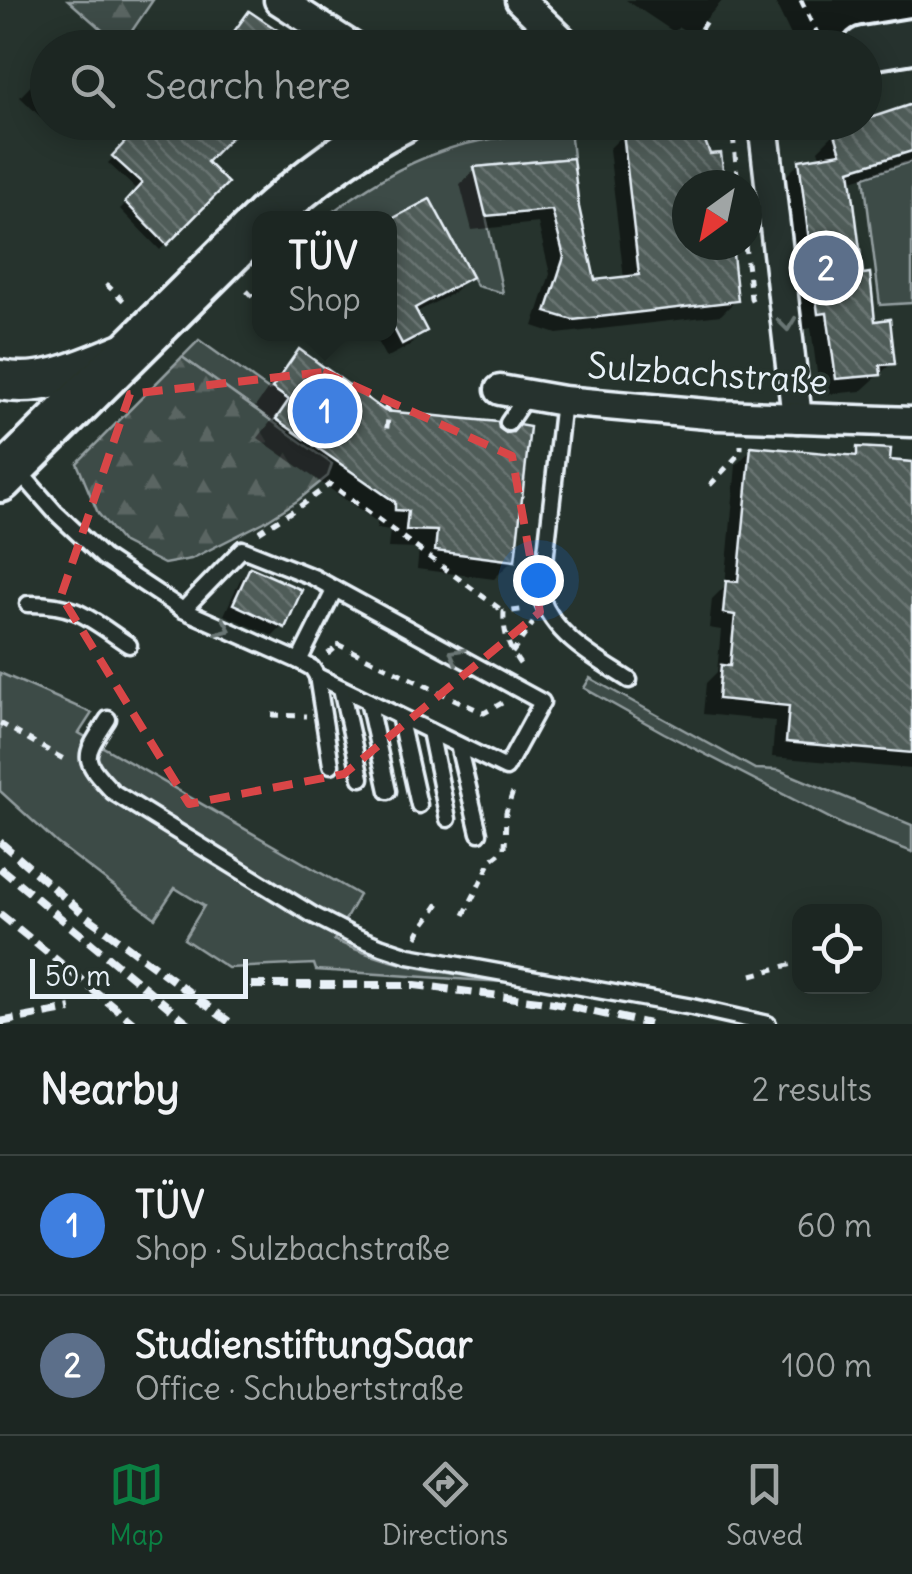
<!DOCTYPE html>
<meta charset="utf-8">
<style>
:root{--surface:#1c2622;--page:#252e2a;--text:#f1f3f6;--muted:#a0a5a5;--line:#3a4340;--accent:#0b8043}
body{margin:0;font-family:Delius,sans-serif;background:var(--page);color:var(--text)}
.controls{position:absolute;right:30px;bottom:30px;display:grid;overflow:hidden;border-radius:20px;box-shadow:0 5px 25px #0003}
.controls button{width:90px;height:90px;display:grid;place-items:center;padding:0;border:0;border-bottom:2px solid var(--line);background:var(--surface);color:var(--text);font:50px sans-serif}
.compass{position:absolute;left:672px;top:170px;width:90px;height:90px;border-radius:50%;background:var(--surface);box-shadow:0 5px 25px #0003;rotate:213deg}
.scale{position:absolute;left:30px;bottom:25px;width:218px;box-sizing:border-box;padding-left:10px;border:5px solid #e8f1f8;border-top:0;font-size:28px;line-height:35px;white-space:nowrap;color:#e8f1f8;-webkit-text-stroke:8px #26332d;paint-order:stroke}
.you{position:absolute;left:538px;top:580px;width:35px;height:35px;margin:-25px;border:8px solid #fff;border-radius:50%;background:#1a73e8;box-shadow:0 0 0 15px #1a73e833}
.badge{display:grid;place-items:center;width:65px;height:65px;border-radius:50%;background:var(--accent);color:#fff;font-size:32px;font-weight:700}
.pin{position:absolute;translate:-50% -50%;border:5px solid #fff;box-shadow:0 2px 10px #0006}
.popup{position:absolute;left:252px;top:211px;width:145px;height:130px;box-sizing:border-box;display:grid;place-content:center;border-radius:20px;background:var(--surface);filter:drop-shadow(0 2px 8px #0005);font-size:32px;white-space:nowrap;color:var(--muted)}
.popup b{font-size:38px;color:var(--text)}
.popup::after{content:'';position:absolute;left:50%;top:100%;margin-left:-20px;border:20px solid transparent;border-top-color:var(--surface)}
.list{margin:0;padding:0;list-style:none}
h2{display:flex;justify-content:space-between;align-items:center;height:130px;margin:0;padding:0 40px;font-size:42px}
h2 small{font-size:32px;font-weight:400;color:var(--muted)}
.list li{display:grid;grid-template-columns:65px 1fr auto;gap:30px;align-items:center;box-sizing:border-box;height:140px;padding:0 40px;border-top:2px solid var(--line)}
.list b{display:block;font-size:38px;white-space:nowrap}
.list p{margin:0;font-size:32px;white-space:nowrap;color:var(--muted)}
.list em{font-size:32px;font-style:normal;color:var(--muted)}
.icon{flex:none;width:55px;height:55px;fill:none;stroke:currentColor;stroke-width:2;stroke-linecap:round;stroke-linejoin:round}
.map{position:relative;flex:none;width:912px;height:1024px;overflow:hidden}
.search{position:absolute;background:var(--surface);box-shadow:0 5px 25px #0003;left:30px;right:30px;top:30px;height:110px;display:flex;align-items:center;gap:25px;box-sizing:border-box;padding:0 35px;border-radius:55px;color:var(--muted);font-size:38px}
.sheet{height:410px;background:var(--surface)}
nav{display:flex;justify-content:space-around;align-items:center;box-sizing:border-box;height:140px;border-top:2px solid var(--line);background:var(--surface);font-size:28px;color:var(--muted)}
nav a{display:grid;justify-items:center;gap:5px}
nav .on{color:var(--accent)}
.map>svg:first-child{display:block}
.green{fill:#3e4b47;stroke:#939ea0;stroke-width:2.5}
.forest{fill:url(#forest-firs);stroke:#939ea0;stroke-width:2.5}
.shadow{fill:#0007}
.building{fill:url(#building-back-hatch);stroke:#e8f1f8;stroke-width:2.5}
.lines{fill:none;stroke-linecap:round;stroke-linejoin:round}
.service-casing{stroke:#e8f1f8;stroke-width:21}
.minor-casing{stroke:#e8f1f8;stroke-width:35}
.secondary-casing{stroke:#e8f1f8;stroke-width:45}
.primary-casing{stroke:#e8f1f8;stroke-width:50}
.path{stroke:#e8f1f8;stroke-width:5;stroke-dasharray:8 8;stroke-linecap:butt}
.service{stroke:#26332d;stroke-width:14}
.minor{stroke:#26332d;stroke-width:28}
.secondary{stroke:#26332d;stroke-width:38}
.primary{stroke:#26332d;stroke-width:42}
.rail{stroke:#e8f1f8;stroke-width:8;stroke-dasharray:15 8;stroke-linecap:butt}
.oneway{stroke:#6a7674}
.marked{fill:none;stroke:#d94647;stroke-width:8;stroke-dasharray:20 12;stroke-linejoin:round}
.labels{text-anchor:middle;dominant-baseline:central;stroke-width:8;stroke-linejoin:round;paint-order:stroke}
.street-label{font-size:35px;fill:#e8f1f8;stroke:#26332d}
</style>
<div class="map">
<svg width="912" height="1024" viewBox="0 0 912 1024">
<defs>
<pattern id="forest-firs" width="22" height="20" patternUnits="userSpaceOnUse" patternTransform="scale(2.5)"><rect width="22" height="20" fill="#3e4b47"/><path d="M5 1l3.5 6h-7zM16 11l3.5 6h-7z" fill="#5a6562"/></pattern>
<pattern id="building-back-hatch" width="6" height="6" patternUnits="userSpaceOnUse" patternTransform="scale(2.5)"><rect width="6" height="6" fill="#505c59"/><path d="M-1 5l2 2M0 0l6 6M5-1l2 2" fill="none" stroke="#697472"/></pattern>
</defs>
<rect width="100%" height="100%" fill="#26332d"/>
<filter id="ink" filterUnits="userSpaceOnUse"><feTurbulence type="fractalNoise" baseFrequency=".01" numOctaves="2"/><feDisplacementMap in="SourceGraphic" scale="20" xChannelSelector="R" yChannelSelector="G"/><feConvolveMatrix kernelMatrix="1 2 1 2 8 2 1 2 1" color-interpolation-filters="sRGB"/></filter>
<g filter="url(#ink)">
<g class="green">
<path d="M576,127L571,138L573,158L475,167L503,293L477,286L430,199L390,220L324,218C362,190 400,165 445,150C487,136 533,135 576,127Z"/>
<polygon points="912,161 912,303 880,305 864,177"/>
<polygon points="199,340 269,390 272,388 289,400 273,422 182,357"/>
<path d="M0,673L92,713L79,733L359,895L334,940C391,967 442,972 504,982L316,970L314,964L228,968L184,939L204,906L175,888L155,918L57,843L0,791Z"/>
<polygon points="590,678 755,769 779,770 912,825 912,852 845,826 664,733 584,688"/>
</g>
<g class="forest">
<polygon points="68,0 153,0 121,47 103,48 110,37"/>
<polygon points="182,357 332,464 328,476 297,501 264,522 191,559 164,564 123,543 98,513 77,463"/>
</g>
<g class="shadow">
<polygon points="626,0 723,0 692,35 679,27 674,32"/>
<polygon points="774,0 912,0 912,23 797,48"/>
<polygon points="136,29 162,48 121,48"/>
<polygon points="48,68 48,122 60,122 53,129 20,97"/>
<polygon points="912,107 912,161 849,181 861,276 873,323 892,363 861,391 820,395 811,328 802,330 783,179 800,162 821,159 818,150 835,133"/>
<polygon points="120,122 221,122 203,162 225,183 160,250 120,209 138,191 108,163 136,134"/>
<polygon points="624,134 722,185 687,185 687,245 729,245 736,300 721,315 557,334 533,326 550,274 538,223 472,230 460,184 475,170 577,207 593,282 624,279 609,149"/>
<polygon points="390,223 469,277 453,293 415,313 424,330 409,346 386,358 373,334 390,334"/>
<polygon points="300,352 513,560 494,579 417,569 419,549 388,548 390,530 377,528 377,522 258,438 272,420 255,407 281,371"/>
<polygon points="752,449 850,458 858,449 887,462 912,464 912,769 772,757 775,721 703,714 706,683 717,672 721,630 709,628 712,599 725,586 736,465"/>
<polygon points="250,570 283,626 273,636 224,615 240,580"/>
</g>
<g class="building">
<polygon points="249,11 304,48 222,48"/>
<polygon points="912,104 912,151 850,170 863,274 870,273 875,321 890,319 895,364 880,365 881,375 836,379 827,313 818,314 799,160 841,153 834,131 864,122 864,120"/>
<polygon points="144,122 217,122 232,136 207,162 228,183 167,245 125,202 142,183 112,156"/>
<polygon points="684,125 696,131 705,141 710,154 721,153 725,185 687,185 687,245 732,245 738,301 573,320 546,312 564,257 552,210 486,216 474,167 573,158 579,207 595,280 639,275 623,132"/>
<polygon points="430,199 472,277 415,308 427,331 402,344 390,321 390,220"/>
<polygon points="299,349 385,411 498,422 499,428 506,433 513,432 519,425 530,427 515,561 435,551 437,531 406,530 408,511 395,510 395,502 276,419 289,400 272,388"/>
<polygon points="751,446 857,456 857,447 891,449 890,460 912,462 912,753 786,742 789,706 718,699 721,665 730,666 735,615 723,613 726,581 738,582"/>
<polygon points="250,567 302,590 285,628 233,604"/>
</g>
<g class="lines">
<g class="service-casing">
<g id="service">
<path d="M563,401L541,597C555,637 595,658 629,680"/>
<polyline points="508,423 527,395"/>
<polyline points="19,471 55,512 103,557 183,610 299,661 312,668 317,676 506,768 542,702 313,577 242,549 183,610"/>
<path d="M28,604C77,603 91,620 129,645"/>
<polyline points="299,661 335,589"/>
<polyline points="317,676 331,765"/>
<polyline points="341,688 361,778"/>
<polyline points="368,701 388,791"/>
<polyline points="399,716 419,805"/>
<path d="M108,719C83,758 80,757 113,792L313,915L350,934L382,947L409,956L692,1007L768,1024"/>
<polyline points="430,731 448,819"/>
<polyline points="458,745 479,833"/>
</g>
</g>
<g class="minor-casing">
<g id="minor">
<polyline points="279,0 354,48"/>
<polyline points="520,0 570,48"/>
<polyline points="763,122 797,418"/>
<polyline points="500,390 563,401 718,415 912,422"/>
</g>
</g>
<g class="secondary-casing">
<path id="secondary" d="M0,380C45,389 87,367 128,351"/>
</g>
<g class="primary-casing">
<g id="primary">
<polyline points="864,49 912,41"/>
<path d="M265,218C306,181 350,147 400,122"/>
<polyline points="0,480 260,223"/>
</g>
</g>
<g class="path">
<polyline points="801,0 824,48"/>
<polyline points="701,29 708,18"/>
<polyline points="728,122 733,135 738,185"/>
<polyline points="745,245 751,298 755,306"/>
<polyline points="106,284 126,303"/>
<polyline points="247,291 260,305"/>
<polyline points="384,407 389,411 386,434"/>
<polyline points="710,485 741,452 741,445"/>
<polyline points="259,532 300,506 330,484 504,612"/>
<polyline points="337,644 484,713 502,703"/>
<polyline points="512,653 533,623"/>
<polyline points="328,654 339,645"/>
<path d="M520,664C508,648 503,631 504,612L527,609"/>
<polyline points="272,715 306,716"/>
<polyline points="0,723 67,761"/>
<polyline points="464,915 492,859 505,849 506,812 514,789"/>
<path d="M417,937C422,924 432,915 439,903"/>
<polyline points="752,975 800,962"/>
</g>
<use href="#service" class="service"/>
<use href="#minor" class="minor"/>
<use href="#secondary" class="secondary"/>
<use href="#primary" class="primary"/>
<g class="rail">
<polyline points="0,842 86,916 232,1024"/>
<polyline points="0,868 189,1024"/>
<polyline points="0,914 135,1024"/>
<polyline points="251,985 415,985 554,1003 649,1024"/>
<polyline points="0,1022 71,1009"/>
</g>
</g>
<defs><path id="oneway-chevron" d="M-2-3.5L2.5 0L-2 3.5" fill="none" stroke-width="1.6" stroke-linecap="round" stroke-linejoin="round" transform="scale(2.5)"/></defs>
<g class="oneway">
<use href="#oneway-chevron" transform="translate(787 324) rotate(83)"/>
<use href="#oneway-chevron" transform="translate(224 628) rotate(23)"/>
<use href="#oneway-chevron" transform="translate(456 655) rotate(-151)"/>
</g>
</g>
<path class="marked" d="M323,372L512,456L540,612L344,774L189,804L61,596L130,394Z"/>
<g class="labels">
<g class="street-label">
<text transform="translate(708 373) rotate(4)">Sulzbachstraße</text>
</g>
</g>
</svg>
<div class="controls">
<button><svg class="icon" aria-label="locate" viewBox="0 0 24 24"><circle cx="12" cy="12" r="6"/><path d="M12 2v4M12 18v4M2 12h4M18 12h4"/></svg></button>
</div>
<svg class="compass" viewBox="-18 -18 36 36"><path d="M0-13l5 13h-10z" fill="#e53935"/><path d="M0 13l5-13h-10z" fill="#a0a5a5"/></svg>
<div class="scale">50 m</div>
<div class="you"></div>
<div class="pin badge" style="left:325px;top:411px;background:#3f7fe0">1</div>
<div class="popup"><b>TÜV</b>Shop</div>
<div class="pin badge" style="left:826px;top:268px;background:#5c6f8a">2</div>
<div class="search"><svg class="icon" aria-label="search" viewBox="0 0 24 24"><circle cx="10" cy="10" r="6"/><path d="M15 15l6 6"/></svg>Search here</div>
</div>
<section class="sheet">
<h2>Nearby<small>2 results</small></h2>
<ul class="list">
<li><span class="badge" style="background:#3f7fe0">1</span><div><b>TÜV</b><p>Shop · Sulzbachstraße</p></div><em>60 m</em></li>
<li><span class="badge" style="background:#5c6f8a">2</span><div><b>StudienstiftungSaar</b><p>Office · Schubertstraße</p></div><em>100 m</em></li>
</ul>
</section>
<nav>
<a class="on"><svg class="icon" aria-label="map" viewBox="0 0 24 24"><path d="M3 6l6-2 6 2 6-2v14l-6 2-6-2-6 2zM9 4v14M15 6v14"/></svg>Map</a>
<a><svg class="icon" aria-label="directions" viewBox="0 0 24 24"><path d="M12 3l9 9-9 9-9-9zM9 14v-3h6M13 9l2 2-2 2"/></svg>Directions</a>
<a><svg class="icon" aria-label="saved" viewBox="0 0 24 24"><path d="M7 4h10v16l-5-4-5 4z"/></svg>Saved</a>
</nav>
